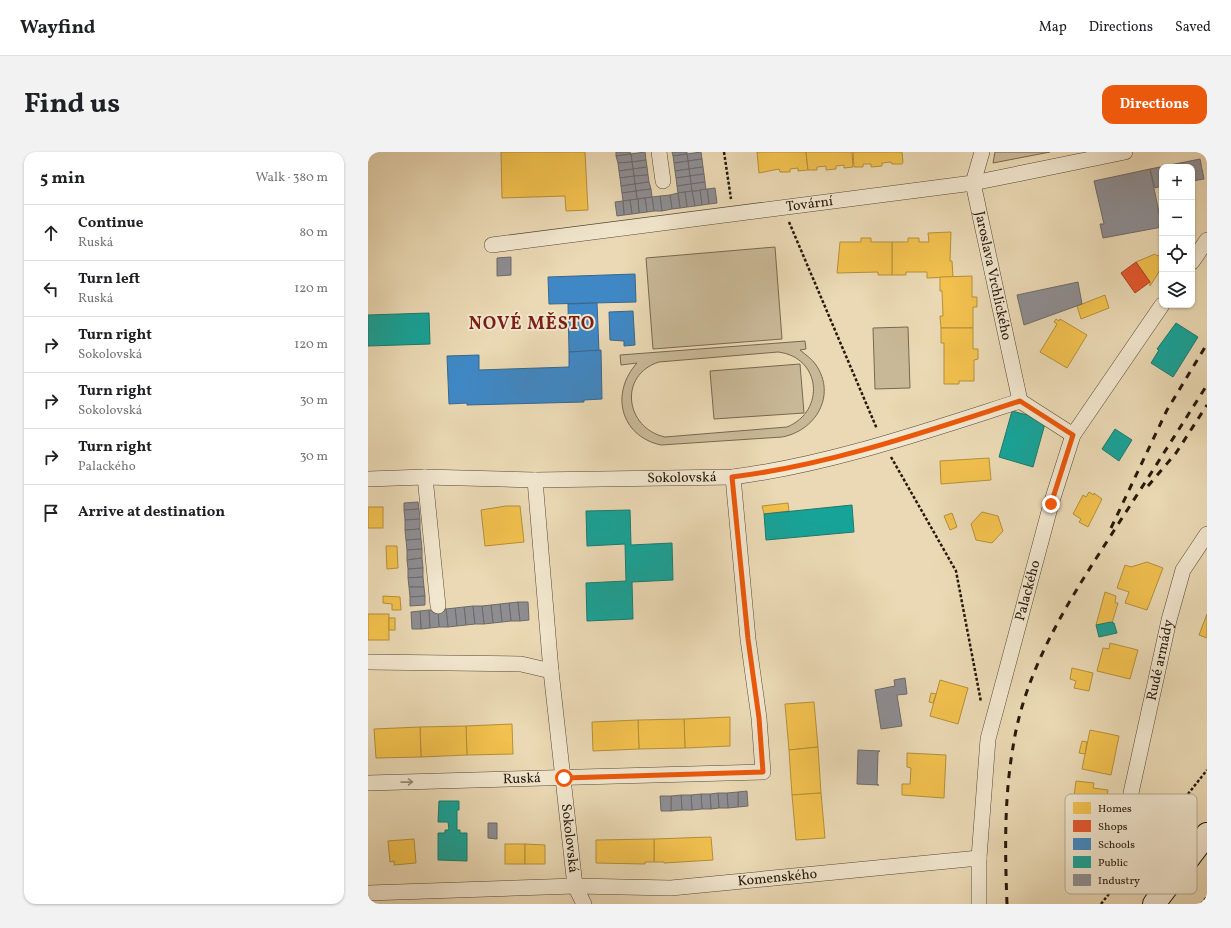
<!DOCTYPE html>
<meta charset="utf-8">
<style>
:root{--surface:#fff;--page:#f2f2f2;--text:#202124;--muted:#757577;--line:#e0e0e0;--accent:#ea580c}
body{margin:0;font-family:Vollkorn,serif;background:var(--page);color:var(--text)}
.controls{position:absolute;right:12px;top:12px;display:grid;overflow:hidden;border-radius:8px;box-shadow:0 1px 3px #0004}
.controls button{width:36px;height:36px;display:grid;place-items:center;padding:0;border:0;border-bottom:1px solid var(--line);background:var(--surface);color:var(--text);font:20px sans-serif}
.stop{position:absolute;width:12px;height:12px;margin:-9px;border:3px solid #ea580c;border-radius:50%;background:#fff}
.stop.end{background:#ea580c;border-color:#fff;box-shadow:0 1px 4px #0008}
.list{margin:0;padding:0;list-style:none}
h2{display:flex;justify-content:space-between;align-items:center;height:52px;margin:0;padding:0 16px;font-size:17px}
h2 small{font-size:13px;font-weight:400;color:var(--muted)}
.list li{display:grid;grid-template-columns:26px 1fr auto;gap:12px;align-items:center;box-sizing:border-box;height:56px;padding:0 16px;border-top:1px solid var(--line)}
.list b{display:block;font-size:15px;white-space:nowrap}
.list p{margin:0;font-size:13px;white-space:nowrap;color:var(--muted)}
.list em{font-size:13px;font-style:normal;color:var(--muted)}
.icon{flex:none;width:22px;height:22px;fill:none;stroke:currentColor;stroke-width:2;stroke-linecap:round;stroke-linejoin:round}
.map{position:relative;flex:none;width:839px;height:752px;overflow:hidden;border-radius:12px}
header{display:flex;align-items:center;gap:24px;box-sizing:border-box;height:56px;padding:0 20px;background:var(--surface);border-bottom:1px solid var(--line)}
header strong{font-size:19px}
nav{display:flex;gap:22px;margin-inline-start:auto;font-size:14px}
.intro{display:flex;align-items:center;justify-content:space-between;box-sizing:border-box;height:96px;padding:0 24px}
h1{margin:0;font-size:28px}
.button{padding:10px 18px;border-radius:12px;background:var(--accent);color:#fff;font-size:14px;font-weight:700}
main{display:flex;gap:24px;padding:0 24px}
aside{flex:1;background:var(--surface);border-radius:12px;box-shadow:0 1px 3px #0004}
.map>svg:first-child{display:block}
.green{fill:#c9b897;stroke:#786850;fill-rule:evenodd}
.homes{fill:#f2c14e;stroke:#b58f3a}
.shops{fill:#e4572e;stroke:#ab4423}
.schools{fill:#3f88c5;stroke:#38678d}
.public{fill:#17a398;stroke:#1c7a6d}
.industry{fill:#8d8d92;stroke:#6e6a69}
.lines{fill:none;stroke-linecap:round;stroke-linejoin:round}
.minor-casing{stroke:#574934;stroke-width:16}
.secondary-casing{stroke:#26190a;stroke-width:24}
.path{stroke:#26190a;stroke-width:2.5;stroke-dasharray:3 2;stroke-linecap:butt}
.minor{stroke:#f1e6ce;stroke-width:15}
.secondary{stroke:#f1e6ce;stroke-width:22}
.rail{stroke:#26190a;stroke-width:3;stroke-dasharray:7 7;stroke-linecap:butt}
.oneway{stroke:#968a76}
.route{stroke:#ea580c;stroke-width:5}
.labels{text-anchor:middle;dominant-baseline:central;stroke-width:4;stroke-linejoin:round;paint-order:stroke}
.street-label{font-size:14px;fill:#26190a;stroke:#f1e6ce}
.district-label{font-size:18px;font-weight:bold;letter-spacing:1px;fill:#7a1f14;stroke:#f1e6ce}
.key{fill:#f1e6ce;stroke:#b4a893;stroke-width:1}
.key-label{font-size:11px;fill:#26190a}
</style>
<header>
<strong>Wayfind</strong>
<nav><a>Map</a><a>Directions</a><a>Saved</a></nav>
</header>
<div class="intro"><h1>Find us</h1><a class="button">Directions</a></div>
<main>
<aside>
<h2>5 min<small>Walk · 380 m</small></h2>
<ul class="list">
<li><svg class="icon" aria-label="ahead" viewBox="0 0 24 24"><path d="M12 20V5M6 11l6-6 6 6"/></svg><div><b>Continue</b><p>Ruská</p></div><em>80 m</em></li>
<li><svg class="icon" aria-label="left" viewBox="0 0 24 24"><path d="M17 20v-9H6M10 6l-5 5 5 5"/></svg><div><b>Turn left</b><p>Ruská</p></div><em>120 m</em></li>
<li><svg class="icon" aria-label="right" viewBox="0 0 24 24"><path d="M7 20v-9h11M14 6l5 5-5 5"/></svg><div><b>Turn right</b><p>Sokolovská</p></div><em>120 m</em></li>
<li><svg class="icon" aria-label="right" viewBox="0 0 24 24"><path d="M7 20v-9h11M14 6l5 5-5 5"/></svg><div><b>Turn right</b><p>Sokolovská</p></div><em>30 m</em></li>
<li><svg class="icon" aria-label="right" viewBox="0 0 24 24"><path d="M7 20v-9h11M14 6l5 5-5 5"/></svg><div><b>Turn right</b><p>Palackého</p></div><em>30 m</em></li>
<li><svg class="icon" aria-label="arrive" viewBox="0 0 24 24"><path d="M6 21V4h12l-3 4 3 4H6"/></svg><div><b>Arrive at destination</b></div></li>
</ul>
</aside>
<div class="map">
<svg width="839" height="752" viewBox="0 0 839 752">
<rect width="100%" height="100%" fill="#ead9b4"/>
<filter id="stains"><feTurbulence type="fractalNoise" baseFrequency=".005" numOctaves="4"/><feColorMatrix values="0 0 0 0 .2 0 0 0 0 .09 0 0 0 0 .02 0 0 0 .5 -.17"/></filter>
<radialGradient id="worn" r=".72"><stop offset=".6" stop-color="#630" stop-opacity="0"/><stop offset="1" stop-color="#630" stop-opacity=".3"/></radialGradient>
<g class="green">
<polygon points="627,0 682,0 625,11"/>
<polygon points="407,95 414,187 285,197 278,106"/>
<polygon points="540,175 542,236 507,237 505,176"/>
<path d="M437,189L438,197L432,198C438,203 444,207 448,213C469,244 447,279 414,285L293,293C252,284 242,241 269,211L253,213L252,203ZM410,200C453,205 458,259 419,275L297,285C257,276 250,223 291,210Z"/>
<polygon points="432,212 436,261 346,267 342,219"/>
</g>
<g class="homes">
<polygon points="133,0 217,0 220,58 198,59 197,44 134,46"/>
<polygon points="389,0 438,0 440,18 430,19 430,16 422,17 422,20 412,20 411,17 391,21"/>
<polygon points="438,0 484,0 485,15 476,16 476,13 468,14 468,17 458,18 458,14 449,15 449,18 440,18"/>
<polygon points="485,0 534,0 535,10 534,12 524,12 523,10 514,11 514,14 503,15 503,12 495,12 495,15 486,15"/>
<polygon points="583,80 582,109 584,109 585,125 559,126 559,120 538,120 538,123 524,123 524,90 540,90 540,86 551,86 551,90 561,90 560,81"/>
<polygon points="493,86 503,86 503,90 524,90 524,123 510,123 510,120 469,121 472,90 493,90"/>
<polygon points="787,102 789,104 794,102 794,115 782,134 782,130 768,110"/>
<polygon points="604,124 604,145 609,145 609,155 605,155 605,176 573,176 572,164 575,164 574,139 572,139 572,125"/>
<polygon points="737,143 741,156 713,167 709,154"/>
<polygon points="688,167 691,169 692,167 719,183 699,216 672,200 689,172 686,170"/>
<polygon points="573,176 605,176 605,197 610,197 610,207 606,208 606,229 591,229 591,232 576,232 576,191 573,191"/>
<polygon points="621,306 623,328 573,332 572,309"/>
<polygon points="721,340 726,343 726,341 734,347 720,375 711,370 713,367 705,362 715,343 718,345"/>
<polygon points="420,351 421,359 396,362 394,354"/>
<polygon points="138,354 152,354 156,390 117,394 113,358"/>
<rect x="0" y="355" width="15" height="21"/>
<polygon points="614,360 630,364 635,379 624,391 608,388 603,372"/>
<polygon points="584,361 589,375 582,378 576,364"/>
<polygon points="18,394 29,394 30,416 19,417"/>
<polygon points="779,410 795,416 779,458 757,451 761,440 749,436 757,413 763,415"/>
<polygon points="737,440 748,444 747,451 750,451 744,471 728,473"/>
<polygon points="15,444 32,445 33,458 24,458 24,452 15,451"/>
<rect x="0" y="462" width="21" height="26"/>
<polygon points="839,462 839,486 831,483"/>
<rect x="21" y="466" width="6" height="12"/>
<polygon points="742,491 770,498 762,527 729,519 735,496 741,497"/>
<polygon points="704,516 725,521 721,539 706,536 708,529 702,527"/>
<polygon points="572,528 600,536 590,572 562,564"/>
<polygon points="563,541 568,542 565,551 561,550"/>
<polygon points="446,550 450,595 421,598 417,552"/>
<polygon points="362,565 362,594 317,596 316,567"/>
<polygon points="316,567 317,596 271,597 270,568"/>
<polygon points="270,568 271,597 225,599 224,570"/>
<polygon points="144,572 145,602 99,603 98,574"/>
<polygon points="98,574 99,603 53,605 52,575"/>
<polygon points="52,575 53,605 8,606 6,577"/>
<polygon points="722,578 751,584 743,623 714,617"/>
<polygon points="714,589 719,590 717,602 711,601"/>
<polygon points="450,595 453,641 424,643 421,598"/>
<polygon points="539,601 578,603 576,646 534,643 534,632 542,632 543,616 539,615"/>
<polygon points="708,629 726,631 725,636 740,638 736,666 732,665 731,670 703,666"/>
<polygon points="453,641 457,686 428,688 424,643"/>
<polygon points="343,685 345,708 296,711 296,710 286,710 286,687"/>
<polygon points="46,687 48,711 26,713 26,709 22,710 20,689"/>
<polygon points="286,687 286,710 277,710 277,712 228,711 228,688"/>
<rect x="137" y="692" width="20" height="20"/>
<polygon points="157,692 177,693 177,712 157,712"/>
</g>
<polygon class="shops" points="768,110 782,130 767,141 753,121"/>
<g class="schools">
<polygon points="267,122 268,150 181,152 180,125"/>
<polygon points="229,151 231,199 201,200 200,152"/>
<polygon points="265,159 267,193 256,194 256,189 242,188 241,160"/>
<polygon points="233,198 234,247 216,248 216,250 99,253 99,251 81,252 79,204 111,203 111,218 201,215 201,200"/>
</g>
<g class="public">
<polygon points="61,161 62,192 0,194 0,163"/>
<polygon points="808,171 830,185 805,225 783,211 791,198 789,197"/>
<polygon points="644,259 678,268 665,315 631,305"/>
<polygon points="747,277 764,288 751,309 734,297"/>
<polygon points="484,353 486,380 398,388 396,362"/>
<polygon points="262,358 263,393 304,391 305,428 264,430 265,467 219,469 218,431 258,429 257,392 219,394 218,359"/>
<polygon points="743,470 746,471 749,481 731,485 728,473"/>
<polygon points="71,649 91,649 91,658 89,658 89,678 92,678 92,681 99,681 99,709 70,708 70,681 77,681 77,678 81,678 80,670 70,670"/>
</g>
<g class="industry">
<polygon points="248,0 262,0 263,2 248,4"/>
<polygon points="277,0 278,8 264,10 263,2"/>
<polygon points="304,0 319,0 319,2 305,4"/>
<polygon points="333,0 334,7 320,9 319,2"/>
<polygon points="263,2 264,10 250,11 248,4"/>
<polygon points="319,2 320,9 306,11 305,4"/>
<polygon points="334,7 335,15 321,17 320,9"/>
<polygon points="832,7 836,27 824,29 824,15 794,15 794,34 787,36 782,17"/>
<polygon points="278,8 279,15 265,17 264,10"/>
<polygon points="320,9 321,17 307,19 306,11"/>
<polygon points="264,10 265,17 251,19 250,11"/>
<polygon points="279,15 280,23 266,24 265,17"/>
<polygon points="335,15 336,22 322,24 321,17"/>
<polygon points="265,17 266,24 252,26 251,19"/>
<polygon points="321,17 322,24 308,26 307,19"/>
<polygon points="782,17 794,75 735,86 732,72 736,72 726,29"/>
<polygon points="336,22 337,30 323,32 322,24"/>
<polygon points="280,23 281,30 267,32 266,24"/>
<polygon points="266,24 267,32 253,34 252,26"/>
<polygon points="322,24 323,32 309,34 308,26"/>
<polygon points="281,30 283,37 268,39 267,32"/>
<polygon points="337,30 338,38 324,39 323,32"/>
<polygon points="267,32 268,39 254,41 253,34"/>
<polygon points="323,32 324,39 310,41 309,34"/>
<polygon points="347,36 349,51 341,52 339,37"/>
<polygon points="283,37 284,45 269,47 268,39"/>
<polygon points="339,37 341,52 334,53 332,38"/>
<polygon points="332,38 334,53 327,54 324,40"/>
<polygon points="268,39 269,47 255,49 254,41"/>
<polygon points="324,39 327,54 319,55 317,40"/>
<polygon points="317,40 319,55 312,56 310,41"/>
<polygon points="310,41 312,56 304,57 302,43"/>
<polygon points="302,43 304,57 294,59 292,44"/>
<polygon points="292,44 294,59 286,59 284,45"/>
<polygon points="284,45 286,59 279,60 277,46"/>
<polygon points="277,46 279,60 271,61 270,47"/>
<polygon points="270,47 271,61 264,62 262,48"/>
<polygon points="262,48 264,62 256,63 255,49"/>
<polygon points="255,49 256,63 249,64 247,50"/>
<polygon points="143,105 143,123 129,124 129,106"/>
<polygon points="710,130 714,152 656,173 649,143"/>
<polygon points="50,350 51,357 36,358 36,351"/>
<polygon points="51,357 52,367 37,368 36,358"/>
<polygon points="52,367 52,377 37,378 37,368"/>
<polygon points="52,377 53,387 38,388 37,378"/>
<polygon points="53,387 54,397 39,398 38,388"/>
<polygon points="54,397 54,406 39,408 39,398"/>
<polygon points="54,406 55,416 40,417 39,408"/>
<polygon points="55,416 55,425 40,426 40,417"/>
<polygon points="55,425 56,435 41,435 40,426"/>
<polygon points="41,435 56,435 57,444 42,445"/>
<polygon points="57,444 57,453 42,454 42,445"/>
<polygon points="150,450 152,469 143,469 141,451"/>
<polygon points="150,450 160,450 161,468 152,469"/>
<polygon points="141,451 143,469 134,470 132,452"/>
<polygon points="132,452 134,470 125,471 123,453"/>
<polygon points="123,453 125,471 116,472 114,454"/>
<polygon points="105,454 107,472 98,473 96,455"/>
<polygon points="105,454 114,454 116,472 107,472"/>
<polygon points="96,455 98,473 89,474 87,456"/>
<polygon points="87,456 89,474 80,475 78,457"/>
<polygon points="78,457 80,475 71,475 70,458"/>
<polygon points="61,458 62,476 53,477 52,459"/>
<polygon points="61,458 70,458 71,475 62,476"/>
<polygon points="52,459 53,477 44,477 43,460"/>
<polygon points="537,526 539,542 529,543 534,574 513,577 507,538 527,534 526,528"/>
<polygon points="490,598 512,599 510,600 509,633 511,633 489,632"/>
<polygon points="379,639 380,654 370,655 370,640"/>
<polygon points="370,640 370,655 360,656 359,641"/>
<polygon points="350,641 359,641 360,656 351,656"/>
<polygon points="350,641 351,656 343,657 342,642"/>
<polygon points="333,642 342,642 343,657 334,657"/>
<polygon points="333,642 334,657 324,658 323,643"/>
<polygon points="313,643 323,643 324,658 314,658"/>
<polygon points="313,643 314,658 303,659 303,644"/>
<polygon points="292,644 303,644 303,659 293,659"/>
<polygon points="120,671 129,671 129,687 120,686"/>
</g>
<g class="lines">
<g class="minor-casing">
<g id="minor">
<polyline points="291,0 295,29"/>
<path id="s1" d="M614,0L605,31L652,249"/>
<path id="s2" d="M124,93L605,31L757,0"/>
<polyline points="824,110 839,88"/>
<polyline points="57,325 70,454"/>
<path id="s3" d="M0,327L57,325L167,328L365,325C463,312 558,279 652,249L705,283"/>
<path id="s4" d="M167,328L183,519L207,734L216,752"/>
<polyline points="0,510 153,512 183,519"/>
<path id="s5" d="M0,631L395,620L391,566L380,487L365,325"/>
<path id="s6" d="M763,641L801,468L815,418L839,382"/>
<path id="s7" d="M0,741L207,734L303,736L611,706"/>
<path id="s8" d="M611,752V706L620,587L683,352L705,283L794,153"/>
</g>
</g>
<g class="secondary-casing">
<polyline id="secondary" points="786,752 839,682"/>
</g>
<g class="path">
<polyline points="356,0 363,47"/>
<polyline points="421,70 509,277"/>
<polyline points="523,305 588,419 613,550"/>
<polyline points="760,662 792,679 809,691"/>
<polyline points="749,730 761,656"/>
<polyline points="733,752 839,618"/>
<polyline points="833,752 839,745"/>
</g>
<use href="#minor" class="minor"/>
<use href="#secondary" class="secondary"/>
<g class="rail">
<polyline points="780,334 808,301 839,253"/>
<polyline points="743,376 799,258 839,192"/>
<path d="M639,752C637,700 636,647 645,595C658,509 710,435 756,363C784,320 811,277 839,233"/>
</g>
</g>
<defs><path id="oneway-shaft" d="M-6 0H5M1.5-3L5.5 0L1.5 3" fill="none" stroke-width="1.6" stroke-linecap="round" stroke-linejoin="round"/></defs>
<use class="oneway" href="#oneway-shaft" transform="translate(39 630) rotate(-1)"/>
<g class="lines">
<path class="route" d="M196,626L395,620L391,566L380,487L364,325C462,313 559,279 652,249L705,283L683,352"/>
</g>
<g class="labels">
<g class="street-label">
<text stroke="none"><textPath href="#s2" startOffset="320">Tovární</textPath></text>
<text stroke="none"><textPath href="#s1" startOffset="127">Jaroslava Vrchlického</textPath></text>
<text stroke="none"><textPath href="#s3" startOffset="314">Sokolovská</textPath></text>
<text stroke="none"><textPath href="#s8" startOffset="319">Palackého</textPath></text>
<text stroke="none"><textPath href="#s6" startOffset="136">Rudé armády</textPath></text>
<text stroke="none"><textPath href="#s5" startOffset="154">Ruská</textPath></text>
<text stroke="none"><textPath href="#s4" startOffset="360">Sokolovská</textPath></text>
<text stroke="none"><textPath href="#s7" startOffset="410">Komenského</textPath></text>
</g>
<g class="district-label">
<text x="164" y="172">NOVÉ MĚSTO</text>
</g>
</g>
<rect x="697" y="642" width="132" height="100" rx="6" class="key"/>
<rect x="705" y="650" width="18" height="12" fill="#f2c14e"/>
<rect x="705" y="668" width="18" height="12" fill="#e4572e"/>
<rect x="705" y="686" width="18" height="12" fill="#3f88c5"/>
<rect x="705" y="704" width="18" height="12" fill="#17a398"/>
<rect x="705" y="722" width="18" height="12" fill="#8d8d92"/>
<g class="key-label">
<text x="730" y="660">Homes</text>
<text x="730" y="678">Shops</text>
<text x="730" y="696">Schools</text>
<text x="730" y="714">Public</text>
<text x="730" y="732">Industry</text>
</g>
<rect width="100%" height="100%" filter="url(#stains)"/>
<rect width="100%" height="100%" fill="url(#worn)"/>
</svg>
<div class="controls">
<button>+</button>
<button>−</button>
<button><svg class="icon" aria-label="locate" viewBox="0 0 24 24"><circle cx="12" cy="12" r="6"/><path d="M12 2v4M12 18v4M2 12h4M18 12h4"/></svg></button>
<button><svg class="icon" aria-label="layers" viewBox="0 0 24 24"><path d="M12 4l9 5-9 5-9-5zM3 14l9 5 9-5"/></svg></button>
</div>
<div class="stop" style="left:196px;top:626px"></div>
<div class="stop end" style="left:683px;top:352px"></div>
</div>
</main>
